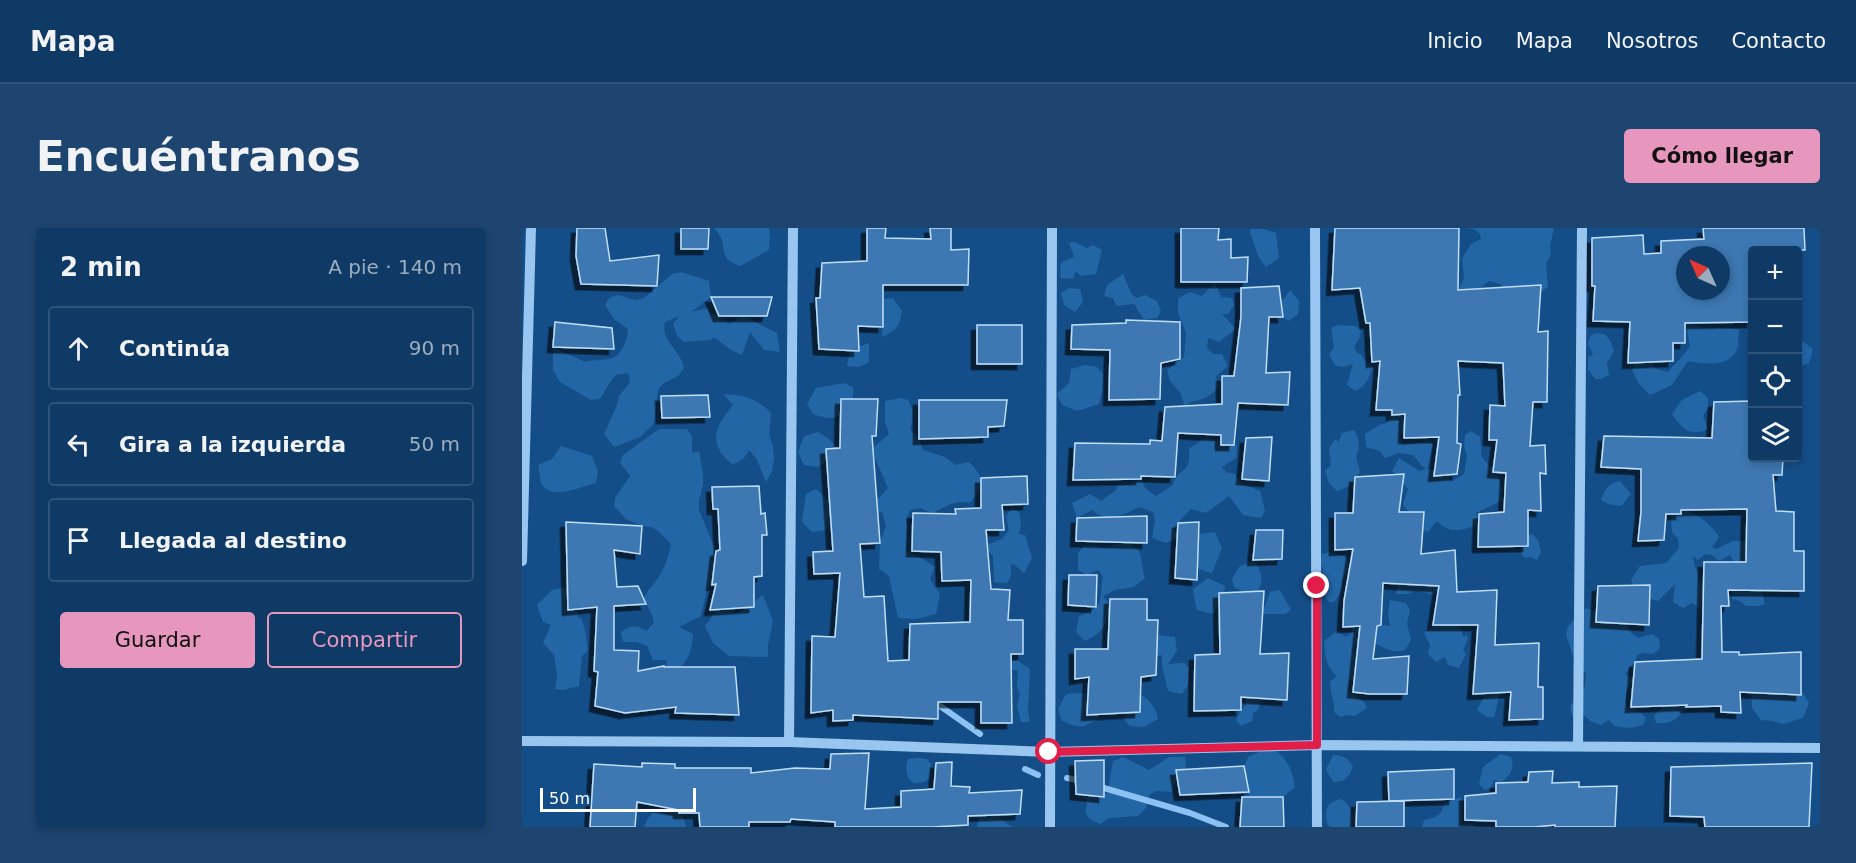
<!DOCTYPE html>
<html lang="es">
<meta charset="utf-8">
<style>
:root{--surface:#0f3a66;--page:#1d456f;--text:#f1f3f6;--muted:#9badbf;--line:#2f547a;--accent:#e797bd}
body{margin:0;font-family:"DejaVu Sans",sans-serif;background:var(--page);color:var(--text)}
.controls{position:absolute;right:18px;top:18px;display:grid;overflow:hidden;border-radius:6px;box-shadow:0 3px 9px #0003}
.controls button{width:54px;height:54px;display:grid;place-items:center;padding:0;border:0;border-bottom:2px solid var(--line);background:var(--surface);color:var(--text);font:30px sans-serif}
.compass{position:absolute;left:1154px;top:18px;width:54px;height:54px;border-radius:50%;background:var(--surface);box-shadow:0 3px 9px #0003;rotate:315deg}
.scale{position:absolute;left:18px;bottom:15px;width:156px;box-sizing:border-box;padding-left:6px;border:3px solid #fff;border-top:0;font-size:16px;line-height:21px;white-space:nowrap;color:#fff;-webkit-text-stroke:4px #144e88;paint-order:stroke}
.stop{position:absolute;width:18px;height:18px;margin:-14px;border:4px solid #e11d48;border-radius:50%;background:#fff}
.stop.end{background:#e11d48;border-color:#fff;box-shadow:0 2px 6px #0008}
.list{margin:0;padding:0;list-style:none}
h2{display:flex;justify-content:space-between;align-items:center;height:78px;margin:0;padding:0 24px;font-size:26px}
h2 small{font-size:20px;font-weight:400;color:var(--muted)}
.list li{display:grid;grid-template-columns:39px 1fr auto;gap:18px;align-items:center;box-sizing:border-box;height:84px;margin:0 12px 12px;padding:0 12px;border:2px solid var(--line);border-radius:6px}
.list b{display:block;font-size:22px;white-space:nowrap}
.list em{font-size:20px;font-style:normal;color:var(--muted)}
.actions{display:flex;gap:12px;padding:18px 24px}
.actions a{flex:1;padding:14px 0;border:2px solid var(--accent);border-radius:6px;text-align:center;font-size:21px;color:var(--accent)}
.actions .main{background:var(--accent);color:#111}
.icon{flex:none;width:33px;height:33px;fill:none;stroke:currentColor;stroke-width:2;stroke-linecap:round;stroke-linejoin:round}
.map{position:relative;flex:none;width:1298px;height:599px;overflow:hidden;border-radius:6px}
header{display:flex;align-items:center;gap:36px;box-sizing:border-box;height:84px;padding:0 30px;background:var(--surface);border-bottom:2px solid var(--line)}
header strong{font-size:28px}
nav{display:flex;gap:33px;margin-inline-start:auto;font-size:21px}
.intro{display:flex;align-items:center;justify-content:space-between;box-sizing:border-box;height:144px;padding:0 36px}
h1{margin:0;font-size:42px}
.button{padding:15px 27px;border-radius:6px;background:var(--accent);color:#111;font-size:21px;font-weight:700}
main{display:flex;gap:36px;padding:0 36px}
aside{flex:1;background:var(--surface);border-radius:6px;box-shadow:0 3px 9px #0003}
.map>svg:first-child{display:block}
.green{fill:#2266a6}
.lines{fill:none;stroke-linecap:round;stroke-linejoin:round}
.stream{stroke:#8bc2f3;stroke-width:6}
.building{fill:#3c78b2;stroke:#c0dffb;stroke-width:1.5;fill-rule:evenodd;filter:url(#shadow)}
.minor{stroke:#99c6f0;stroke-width:10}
.route{stroke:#e11d48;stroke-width:8}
</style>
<header>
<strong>Mapa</strong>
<nav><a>Inicio</a><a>Mapa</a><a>Nosotros</a><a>Contacto</a></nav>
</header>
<div class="intro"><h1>Encuéntranos</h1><a class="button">Cómo llegar</a></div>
<main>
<aside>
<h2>2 min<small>A pie · 140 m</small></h2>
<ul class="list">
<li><svg class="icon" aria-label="ahead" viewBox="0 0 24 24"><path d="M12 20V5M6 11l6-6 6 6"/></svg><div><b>Continúa</b></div><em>90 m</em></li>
<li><svg class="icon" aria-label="left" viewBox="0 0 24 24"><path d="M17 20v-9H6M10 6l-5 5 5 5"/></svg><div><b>Gira a la izquierda</b></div><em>50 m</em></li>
<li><svg class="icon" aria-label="arrive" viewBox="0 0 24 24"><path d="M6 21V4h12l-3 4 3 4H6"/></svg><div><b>Llegada al destino</b></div></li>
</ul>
<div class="actions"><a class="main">Guardar</a><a>Compartir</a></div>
</aside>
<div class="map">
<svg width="1298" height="599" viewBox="0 0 1298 599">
<defs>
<filter id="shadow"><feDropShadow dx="-5.5" dy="5.5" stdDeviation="0" flood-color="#0009"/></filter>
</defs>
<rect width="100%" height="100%" fill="#144e88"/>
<g class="green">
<path d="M192,0H247L248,10L247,22L218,38C197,31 205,22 198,8C197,5 194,3 192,0Z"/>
<polygon points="942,0 1032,0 1028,18 1029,26 1024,36 1026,59 1018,64 981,65 979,56 967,53 958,60 952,70 937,71 938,59 942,50 940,31 949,16 959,11 958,6 952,1"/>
<path d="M729,1H742L754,5L757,30L744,39C733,27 734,18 728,5Z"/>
<polygon points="553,14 565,20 571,17 580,22 574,46 559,48 554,43 551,51 539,50 538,38 540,34 552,29 547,15"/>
<path d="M159,44L187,53L189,69L169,84L186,80L188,85L197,88L207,96L221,88L255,105L258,124L242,122L228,104L220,127C208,123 202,116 192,109L188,112L162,114L155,108L151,96L157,88L143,94C138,113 159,122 162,140L156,148L142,155L136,161L133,188L131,197L118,209L92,219L82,206L95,177L97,168L108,154L107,146C88,143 88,158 78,171L69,172L38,154L31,142V119L63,134C73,131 77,133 87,131C100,129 105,113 106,101L92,91L83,77L88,69L97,67L113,72L122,70L150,46Z"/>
<polygon points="601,46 610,67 615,70 623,67 635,73 639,83 635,90 622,92 612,76 594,78 591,70 582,68 585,57"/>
<path d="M693,54L699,69L710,70L712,77L706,86H700L714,101L697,114L686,110L685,120L691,126H700L706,138L694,148L696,159C689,169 680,172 668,174L663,179L658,164L648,153L645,142L662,129L664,105L656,85V70L668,64L680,68Z"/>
<polygon points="547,60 558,61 561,74 553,84 542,77 539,65"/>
<polygon points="768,62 777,73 776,86 767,93 761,89 755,80"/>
<path d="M371,70L380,83C377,99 375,102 360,109L361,71Z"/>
<path d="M1164,95C1172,96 1181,100 1188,100C1198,99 1207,100 1217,102C1216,108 1217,116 1215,121C1208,140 1181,136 1166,133L1150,157L1128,167L1117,156L1110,142L1116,130L1124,127L1134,141L1146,144L1168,119Z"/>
<path d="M816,97L834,98L839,103L837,111L832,119L835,125L839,126L843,133L850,138C848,150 844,158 833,163L825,157L831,136L821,139L814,138L807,127L812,119L809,100Z"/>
<polygon points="1075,105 1083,106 1089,114 1092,123 1085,135 1087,147 1079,151 1073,151 1066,141 1066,129 1071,127 1066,115 1069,107"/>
<polygon points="1276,110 1291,121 1287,135 1276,139"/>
<polygon points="347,115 347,134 337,139 325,138 328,122"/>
<polygon points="563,137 575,139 581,146 580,164 577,176 555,183 540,177 535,166 547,155 549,141"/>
<path d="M322,155L331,159V177C315,191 311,193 291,186L285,176L294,160Z"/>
<path d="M1178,163L1186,170V180L1181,188L1186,201C1168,209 1160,201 1150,186L1160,172Z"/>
<path d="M201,166C223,167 234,170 249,185L247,206L251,218L252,230L250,243L244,254L234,230L227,222L222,230L211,237C185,216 192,200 211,177Z"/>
<path d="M378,170L386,172C392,183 391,190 388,202L397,211L401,222L423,229L434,237L447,234C464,251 462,257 448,275C433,271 423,280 410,285L398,280L388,282L384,292L386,300L384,323L401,331L413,339L408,351L418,366L414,386L394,391L376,390L367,348L357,341L358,315L364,298L360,284L345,286L339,276L357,270L366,260L353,230L351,220L367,206L363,194V173Z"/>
<path d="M871,178C881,182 887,189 887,200L877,208L881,217L908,213L911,217L905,241L916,242L926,246L929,254L942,246L945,228L942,218L943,207L949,203L958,209L960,229L977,250L980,260L979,273L954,285L957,296C941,302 928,307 915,293L906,304L891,297L889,286L881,277L886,261L870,243L877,230L897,243L904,241L899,237L891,227L877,225L863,230L858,223L844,219L843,206L857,197L865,195Z"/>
<path d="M137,201H165L170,208V225L177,223L181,247V256L177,273V282L194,323L196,349L185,362L179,388L157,399L171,406C169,431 163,437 143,451L145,432H131L125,418L114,414H101L99,404C109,397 114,397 124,403L132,395L130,387L122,371C125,362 131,358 136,350C143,340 147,327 149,316L136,303L129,299L120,298L104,291L92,278L93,270L108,248L98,235L101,227Z"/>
<polygon points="832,202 836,210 837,221 834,228 838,244 828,258 815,263 807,255 803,243 809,237 807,220 813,211 817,214 820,205"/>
<polygon points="296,204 307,211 316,220 305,233 295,239 282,237 276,224 282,208"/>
<path d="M682,210L715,217L714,230L700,239L704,244L713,246L718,255L738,263L743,283L739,290L721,287L707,268L684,285L669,281L652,299L655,310L644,315L630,310L633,293L631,284L617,279C603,287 583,295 570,282L555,290L550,275L568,266L579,273L594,262L596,257L608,256L619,251L624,261L634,268L651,257C657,237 669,248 667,221Z"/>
<path d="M39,218L70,228L76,244L74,255C63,258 42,266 31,264C26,263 22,259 19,256L16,237L30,231Z"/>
<path d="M1098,253L1109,266L1099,278L1086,276L1079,272C1083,261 1086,255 1098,253Z"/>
<polygon points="294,261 311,276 315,286 304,302 290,304 280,294 284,266"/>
<polygon points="490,280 497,284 499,295 497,306 503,307 510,330 502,345 493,337 489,336 489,348 485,355 472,354 471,328 466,323 451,326 460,311 468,316 480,311 487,302 484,288"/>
<path d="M1165,283C1180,289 1188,295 1197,309L1190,319L1194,321L1211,313L1233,312L1238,355L1243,376L1236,378H1224L1218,373L1210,371V354L1213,336L1208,327L1197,333L1190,327L1183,326L1176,332L1171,328C1172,342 1179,347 1180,361C1181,367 1179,374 1178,381L1170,375L1161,380L1151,374L1153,356L1136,373L1115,367L1109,352L1118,338L1144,335L1157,320L1156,311L1150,304L1149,286Z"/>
<polygon points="693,304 700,320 690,345 682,343 667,336 660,320 677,306"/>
<polygon points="1010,306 1016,312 1019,324 1015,332 1009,329 1003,330 999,326 999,310"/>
<path d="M598,315C624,316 617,331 623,350L612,359L593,362L581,368L588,377C583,399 583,403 563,413L554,404L557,388C585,378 576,374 581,349L576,342L565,347L556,342V325L562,318L573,317L581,320Z"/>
<path d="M899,322C903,338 916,349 921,365L908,366L894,363L885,366H874L877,351Z"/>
<path d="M809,324C822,328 827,327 827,343L820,351L821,361L812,374H807L795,358L802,348L799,333L800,326Z"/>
<path d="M731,332C740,343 742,350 736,364H722L712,359L710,351L717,339Z"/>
<polygon points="686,350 703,358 701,372 691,386 675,382 673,374 671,361"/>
<polygon points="45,359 55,367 56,389 59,390 63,402 66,423 60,428 57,458 41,462 33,461 35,448 32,427 21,415 29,397 21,394 15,377 30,362"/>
<polygon points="758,362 769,382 763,386 740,386 748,364"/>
<polygon points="241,367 251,393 246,417 246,429 207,428 191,415 183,398 195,381 217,385"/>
<path d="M868,372L884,375L888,382L885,396L889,412L883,422C858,429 854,402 830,421L834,426L839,448L828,452L826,463L841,473L845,480L833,488L825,487L818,489L812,484C813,474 808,465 808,454L815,448C803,437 803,427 802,413L815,403L824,409L829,406L831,399L841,387L859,397L868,398L866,386Z"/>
<polygon points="1064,380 1075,384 1075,394 1105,395 1108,404 1116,410 1130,406 1137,411 1138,420 1131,426 1122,425 1115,427 1113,434 1103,446 1111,452 1104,465 1104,478 1117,483 1124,490 1121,497 1108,500 1092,498 1087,492 1079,497 1068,493 1063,488 1050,488 1048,478 1063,458 1064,445 1054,437 1044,407 1046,398"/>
<polygon points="921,391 938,397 941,408 945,407 946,411 941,422 944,426 937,440 926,437 923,429 914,434 906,426 908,417 902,405"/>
<polygon points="636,407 653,409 655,423 646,436 662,435 667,440 666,457 660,466 646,463 640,438 640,427 622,432 627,412"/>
<polygon points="495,432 508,441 506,483 508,494 499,494 495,477 498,466 495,460 496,442 482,443 483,437"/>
<polygon points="722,458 740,463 740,471 736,482 731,485 730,493 719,498 714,492 719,482 724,477"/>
<polygon points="974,461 978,465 972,489 965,489 955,482 964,465"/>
<polygon points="1229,462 1279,462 1287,475 1281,490 1261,496 1251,493 1239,492 1230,480"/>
<path d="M560,465L573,467L577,479L576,491C559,501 557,500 540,493L536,481L544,466Z"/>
<path d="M619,467C629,473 634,480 636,491L622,499L608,498L602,491L608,475Z"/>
<path d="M1149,469L1164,479C1155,492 1149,496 1134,495L1132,488Z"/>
<path d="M748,519C764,528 770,540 773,559L761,569H728L718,548L726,529Z"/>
<path d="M978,526L989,529C993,541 988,547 979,555L972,552L969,560L963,562L957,556L961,539Z"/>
<path d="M811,527C821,527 826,530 831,539C827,550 822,554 811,554L804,541Z"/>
<polygon points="601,529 627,542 647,529 663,529 664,541 653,555 650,564 634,563 628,566 624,580 616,588 587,590 578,596 569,592 563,585 565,575 561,567 588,565 587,555 591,533"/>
<path d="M396,530L405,531L409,536C408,551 408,555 392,555L386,550L384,539L386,531Z"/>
<path d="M939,569L940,595L950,596L954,599H900L902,592C913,590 921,587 922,575Z"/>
<path d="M819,571C829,576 832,588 830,599H808L806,597C802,584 803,574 819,571Z"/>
<polygon points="472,580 474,587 490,599 455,599 458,583"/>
<path d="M149,581C157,585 163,589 164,599H122C127,584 134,582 149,581Z"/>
</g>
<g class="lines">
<g class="stream">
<polyline points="411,473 458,506"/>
<polyline points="503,541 516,547"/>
<polyline points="545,550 560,553"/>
<polyline points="575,558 668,585 704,599"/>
</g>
</g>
<g class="building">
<polygon points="55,0 83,0 88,33 137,27 135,58 59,56 54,28"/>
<polygon points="159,0 187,0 186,21 159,21"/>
<polygon points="345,0 364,0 363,10 409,11 408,0 429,0 429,22 447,21 446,57 361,57 361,99 336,98 337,123 297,121 294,70 298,70 300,35 345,33"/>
<polygon points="659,0 697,0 696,12 709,11 709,30 726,29 725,54 659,54"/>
<polygon points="813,0 937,0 936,62 1019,57 1016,104 1026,103 1025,174 1011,174 1008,218 1023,217 1024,246 1018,245 1019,283 1006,282 1006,318 956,319 957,286 982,284 984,245 971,244 975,212 967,212 968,177 983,178 981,135 936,133 938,167 936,167 935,215 939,216 935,246 912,248 917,209 882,210 883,186 870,187 870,182 854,182 858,133 850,134 848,95 844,95 838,60 810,62"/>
<path d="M1181,0H1282L1283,22H1230V94L1163,95V115H1151V133L1106,135L1108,94L1071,93L1073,58H1070V10L1121,7L1122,26L1139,25V13L1182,11ZM1163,27H1199V63H1163Z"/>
<polygon points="757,58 761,89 747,89 744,145 768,144 766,177 716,175 712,217 699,217 699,207 656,205 653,249 619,248 619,251 551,252 553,215 628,216 628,212 640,213 643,179 700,176 700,148 712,148 719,89 719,60"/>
<polygon points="189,69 250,69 245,88 197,88"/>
<polygon points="604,92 658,94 658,131 639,135 638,171 587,172 588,122 549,121 550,97 604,95"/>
<polygon points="33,94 90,100 92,121 31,119"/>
<rect x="455" y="97" width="45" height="39"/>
<polygon points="186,167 188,189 140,190 139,168"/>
<polygon points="319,171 356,171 354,208 350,208 358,315 338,316 342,369 362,368 366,433 387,432 388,396 448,394 449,352 420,353 419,324 390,323 391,285 434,286 433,281 459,280 459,250 505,248 506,276 480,277 482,302 464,302 469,361 488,362 486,392 501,392 501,426 489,426 490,495 459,495 459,474 416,474 416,491 331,487 331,492 311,493 311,482 289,485 290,408 313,409 318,345 292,346 291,324 311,323 304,221 318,220"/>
<polygon points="397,172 485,172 482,198 466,199 466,209 397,211"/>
<polygon points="1230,173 1230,230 1261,230 1260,247 1251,247 1254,283 1272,284 1272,323 1282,323 1282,363 1206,362 1207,378 1199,378 1200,424 1217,424 1217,427 1279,424 1279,467 1218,464 1219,485 1199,484 1199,478 1164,479 1165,477 1109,479 1113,434 1180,431 1182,334 1224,334 1225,281 1159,282 1159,286 1144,286 1142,312 1116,313 1119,284 1119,241 1079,239 1082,208 1190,210 1192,174"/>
<polygon points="750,209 747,253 720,251 724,210"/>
<polygon points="882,246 877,284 902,284 899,326 933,322 935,364 975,362 973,417 1017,415 1016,459 1021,459 1021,491 987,492 989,464 951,466 956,397 911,397 917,358 861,355 859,397 855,398 851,431 887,428 885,466 848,466 831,464 838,398 821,399 822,373 831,321 813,322 813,285 831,285 833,249"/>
<polygon points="237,258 239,286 243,285 245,307 240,307 240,348 232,349 232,379 188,382 194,356 190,357 194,323 198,322 196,281 191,281 190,259"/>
<polygon points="625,288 625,315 554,313 555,290"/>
<polygon points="44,294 120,298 118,326 92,322 95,359 116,358 124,376 92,378 92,422 117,423 116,443 142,438 142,439 213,439 217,487 153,485 154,479 103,485 73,478 76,444 72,443 75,379 46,382"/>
<polygon points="677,294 675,352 653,350 656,295"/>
<polygon points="734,302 761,302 760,331 731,332"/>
<polygon points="547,347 575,347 574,379 546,377"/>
<polygon points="1128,357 1127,397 1074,394 1076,358"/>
<polygon points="742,363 738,426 767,425 765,472 719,469 719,482 672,483 673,427 698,426 697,365"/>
<polygon points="588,371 625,371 625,392 636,392 634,447 619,449 618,484 565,487 567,449 553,451 553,421 586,421"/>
<polygon points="347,525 343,581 379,579 379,563 412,561 414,535 430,534 429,558 448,559 447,565 500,562 498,586 446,588 446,597 410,599 313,599 313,594 269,591 268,594 227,594 227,599 178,599 177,585 157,585 157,582 115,574 113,599 68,599 72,536 120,539 120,535 153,536 153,540 229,540 229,545 273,540 308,541 309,526"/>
<polygon points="582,532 582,569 554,566 553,533"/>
<polygon points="1290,535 1287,599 1183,599 1182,589 1148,588 1149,539"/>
<polygon points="722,538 727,564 658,567 654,542"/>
<polygon points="932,541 932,571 867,573 866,544"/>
<polygon points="1031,543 1030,555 1057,554 1057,559 1095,558 1093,599 1033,599 1033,597 1012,599 974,599 974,593 943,592 943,568 974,565 974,555 1006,554 1007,544"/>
<polygon points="720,569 761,569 762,599 718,599"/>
<polygon points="882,573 882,599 834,599 835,574"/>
</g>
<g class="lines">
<g class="minor">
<polyline points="793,0 795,599"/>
<polyline points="0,333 9,0"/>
<polyline points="0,513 267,514 527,524 795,517 1298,520"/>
<polyline points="267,514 271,0"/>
<polyline points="1056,518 1060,0"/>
<polyline points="528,599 530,0"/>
</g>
</g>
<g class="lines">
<polyline class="route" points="527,524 795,517 795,358"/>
</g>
</svg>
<div class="controls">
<button>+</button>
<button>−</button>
<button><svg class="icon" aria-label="locate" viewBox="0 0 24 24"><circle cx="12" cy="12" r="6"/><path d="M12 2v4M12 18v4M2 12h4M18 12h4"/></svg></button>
<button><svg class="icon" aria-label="layers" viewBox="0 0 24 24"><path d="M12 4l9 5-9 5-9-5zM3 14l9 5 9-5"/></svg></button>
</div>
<svg class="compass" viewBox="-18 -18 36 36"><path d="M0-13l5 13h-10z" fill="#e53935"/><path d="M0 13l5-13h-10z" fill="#9badbf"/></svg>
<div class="scale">50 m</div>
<div class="stop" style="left:527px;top:524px"></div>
<div class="stop end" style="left:795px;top:358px"></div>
</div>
</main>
